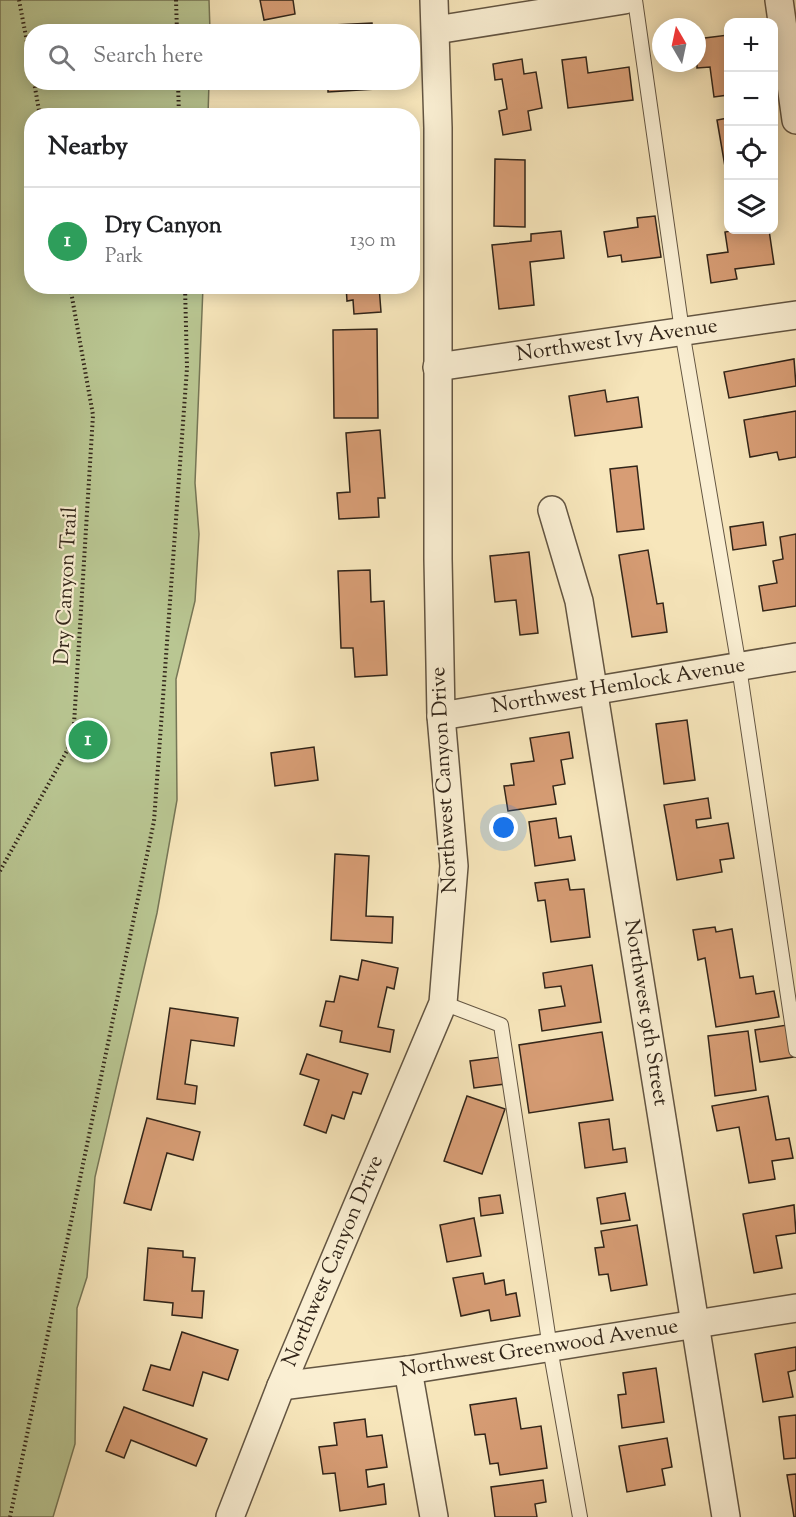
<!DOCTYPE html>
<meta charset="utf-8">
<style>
:root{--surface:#fff;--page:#f6f6f6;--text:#202124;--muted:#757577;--line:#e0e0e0;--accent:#1a73e8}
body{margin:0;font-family:"Sorts Mill Goudy",serif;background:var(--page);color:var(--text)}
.controls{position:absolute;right:18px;top:18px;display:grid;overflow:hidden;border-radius:12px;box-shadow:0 3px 15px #0003}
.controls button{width:54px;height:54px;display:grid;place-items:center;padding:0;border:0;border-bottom:2px solid var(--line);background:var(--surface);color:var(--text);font:30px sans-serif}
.compass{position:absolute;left:652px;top:18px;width:54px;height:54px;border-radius:50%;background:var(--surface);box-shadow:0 3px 15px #0003;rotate:351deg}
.you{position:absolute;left:504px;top:828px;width:21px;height:21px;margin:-15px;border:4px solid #fff;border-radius:50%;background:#1a73e8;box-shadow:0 0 0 9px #1a73e833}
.badge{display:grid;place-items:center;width:39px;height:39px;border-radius:50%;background:var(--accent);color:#fff;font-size:20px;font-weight:700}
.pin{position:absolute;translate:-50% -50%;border:3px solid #fff;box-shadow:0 2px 6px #0006}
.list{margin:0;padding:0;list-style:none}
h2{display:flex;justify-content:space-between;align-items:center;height:78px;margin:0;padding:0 24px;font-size:26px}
h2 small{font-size:20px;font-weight:400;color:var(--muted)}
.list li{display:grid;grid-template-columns:39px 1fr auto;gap:18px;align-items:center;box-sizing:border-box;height:108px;padding:0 24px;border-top:2px solid var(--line)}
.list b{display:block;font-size:22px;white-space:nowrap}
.list p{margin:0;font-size:20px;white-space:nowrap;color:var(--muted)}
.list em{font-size:20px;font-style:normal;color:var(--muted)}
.icon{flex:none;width:33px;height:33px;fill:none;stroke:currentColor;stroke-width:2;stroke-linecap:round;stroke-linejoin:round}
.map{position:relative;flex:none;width:796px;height:1517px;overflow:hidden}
.search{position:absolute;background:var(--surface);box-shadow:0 3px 15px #0003;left:24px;top:24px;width:396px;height:66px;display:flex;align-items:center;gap:15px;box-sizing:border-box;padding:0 21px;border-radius:24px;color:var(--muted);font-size:22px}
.panel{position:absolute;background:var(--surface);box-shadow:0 3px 15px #0003;left:24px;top:108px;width:396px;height:186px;border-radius:24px}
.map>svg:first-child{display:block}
.green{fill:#b9c692;stroke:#767656;stroke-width:1.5}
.building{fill:#d79d75;stroke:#322519;stroke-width:1.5}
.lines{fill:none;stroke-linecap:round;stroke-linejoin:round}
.lane-casing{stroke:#635542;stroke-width:16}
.street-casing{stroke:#635542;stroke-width:30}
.path{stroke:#322519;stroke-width:4;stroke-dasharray:1.5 3;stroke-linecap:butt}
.lane{stroke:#faefd3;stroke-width:14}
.street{stroke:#faefd3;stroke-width:27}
.labels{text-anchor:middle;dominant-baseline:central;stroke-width:4.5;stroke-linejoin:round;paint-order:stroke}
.street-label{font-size:21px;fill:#322519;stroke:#faefd3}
</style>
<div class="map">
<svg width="796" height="1517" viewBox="0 0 796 1517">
<rect width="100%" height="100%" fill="#f7e6bb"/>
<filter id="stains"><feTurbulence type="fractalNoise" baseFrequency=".00333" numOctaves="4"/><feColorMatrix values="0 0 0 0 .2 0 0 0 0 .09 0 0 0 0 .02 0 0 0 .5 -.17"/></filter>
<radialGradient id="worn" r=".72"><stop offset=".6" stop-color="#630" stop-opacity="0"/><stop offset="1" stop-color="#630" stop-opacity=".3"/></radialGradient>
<polygon class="green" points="0,0 209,0 210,31 32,32 32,82 209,83 208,115 32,116 32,286 203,287 195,483 199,534 195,601 176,679 177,800 157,913 95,1177 87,1277 77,1308 75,1444 53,1517 0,1517"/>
<g class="building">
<polygon points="260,0 293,0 295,14 264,20"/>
<polygon points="372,23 373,32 333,32 333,25"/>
<polygon points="728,35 728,95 714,97 710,67 697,68 697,39"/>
<polygon points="586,57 588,73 629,67 633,100 568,108 562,60"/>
<polygon points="522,59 524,74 536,72 542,108 528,111 531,130 503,135 499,111 507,109 502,79 495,80 493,64"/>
<polygon points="328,82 376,82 376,89 328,92"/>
<polygon points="728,118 728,184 717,120"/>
<polygon points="495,159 525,160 525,227 494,226"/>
<polygon points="655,216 661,257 622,262 621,255 608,257 604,232 638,227 637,218"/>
<polygon points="736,230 769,230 774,264 735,269 737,279 711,283 707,255 728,252 725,232"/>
<polygon points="561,231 564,258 530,262 534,305 499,309 492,245 531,241 531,234"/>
<polygon points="346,286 379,286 381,312 354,314 353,300 347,301"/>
<polygon points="377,329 378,418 334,418 333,330"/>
<polygon points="794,359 796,386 729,398 724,372"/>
<polygon points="605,390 607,402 638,397 642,427 575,436 569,396"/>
<polygon points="796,411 796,457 779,460 777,452 750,457 744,420"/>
<polygon points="380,430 385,498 378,498 379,517 339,519 337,493 350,492 346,433"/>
<polygon points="637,466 644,529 617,532 610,469"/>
<polygon points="763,522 766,545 733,550 730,527"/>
<polygon points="796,534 796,606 763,611 759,586 777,583 773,561 783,559 780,537"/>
<polygon points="648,550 657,604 663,603 667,632 632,637 619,555"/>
<polygon points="529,552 538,633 520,635 516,600 495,602 490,556"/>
<polygon points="370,570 371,602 384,601 387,675 355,677 353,648 341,648 338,571"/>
<polygon points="687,720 695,780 664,784 656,724"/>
<polygon points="569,732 573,758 561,760 565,784 553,786 556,804 508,811 504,786 514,785 511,764 534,761 530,738"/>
<polygon points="314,747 318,780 275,786 271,753"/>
<polygon points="708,798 711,818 696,820 697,828 728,823 734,858 720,860 722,872 677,880 664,805"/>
<polygon points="556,818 559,838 571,836 575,860 535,866 529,822"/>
<polygon points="335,854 369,856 366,916 393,917 392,943 331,940"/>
<polygon points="568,879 570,890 584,889 590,937 551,942 545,900 538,901 535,883"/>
<polygon points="715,927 716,932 732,929 740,978 753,976 756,994 774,991 779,1017 716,1027 705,958 698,960 693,930"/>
<polygon points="362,960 398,968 394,989 387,987 378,1027 394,1030 390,1052 340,1042 342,1031 320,1026 326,1001 334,1002 340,976 358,980"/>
<polygon points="592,965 601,1022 542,1031 539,1010 565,1006 561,986 545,988 543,973"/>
<polygon points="170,1008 238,1018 234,1046 191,1040 185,1084 197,1086 195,1104 157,1099"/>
<polygon points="787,1025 793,1057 760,1062 755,1030"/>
<polygon points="748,1031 756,1090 715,1096 708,1036"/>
<polygon points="602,1032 613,1100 529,1113 519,1045"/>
<polygon points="307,1054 368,1074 361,1094 353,1092 344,1119 332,1115 326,1133 304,1125 319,1080 300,1074"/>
<polygon points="501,1057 505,1084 474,1088 470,1061"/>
<polygon points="467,1096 505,1109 482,1174 444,1161"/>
<polygon points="768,1096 776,1140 789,1138 793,1158 772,1161 775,1179 749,1183 739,1127 717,1131 712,1106"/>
<polygon points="147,1118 200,1132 193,1160 167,1153 151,1210 124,1203"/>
<polygon points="609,1119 613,1150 625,1148 627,1162 585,1168 579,1123"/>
<polygon points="625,1193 630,1220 601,1224 597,1198"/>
<polygon points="500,1195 503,1213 481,1216 479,1198"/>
<polygon points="794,1205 796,1233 776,1236 782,1268 754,1273 743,1214"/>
<polygon points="474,1218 481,1256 447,1262 440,1225"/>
<polygon points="637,1225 647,1285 611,1291 608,1274 599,1275 595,1248 604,1247 601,1231"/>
<polygon points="148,1248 183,1251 183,1257 195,1258 192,1291 204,1291 202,1318 172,1315 173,1303 144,1300"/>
<polygon points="483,1273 485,1284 504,1280 506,1295 516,1293 520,1316 491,1321 489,1310 461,1316 453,1278"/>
<polygon points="182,1332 238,1350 228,1380 203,1372 193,1406 143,1390 151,1365 170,1370"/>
<polygon points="796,1347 796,1370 788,1372 793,1397 763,1402 755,1354"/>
<polygon points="656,1368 664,1422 622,1428 618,1395 626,1394 623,1373"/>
<polygon points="516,1398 521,1429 541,1426 547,1468 500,1475 498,1463 490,1464 485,1434 475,1435 470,1405"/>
<polygon points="124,1407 207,1439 196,1466 131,1440 124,1458 106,1451"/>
<polygon points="796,1415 796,1458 784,1459 779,1417"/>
<polygon points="365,1419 367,1437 382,1435 387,1467 366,1470 368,1487 384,1484 386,1504 340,1511 335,1473 323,1474 319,1447 337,1445 334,1423"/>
<polygon points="667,1438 672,1467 662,1469 665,1485 627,1492 619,1446"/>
<polygon points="796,1474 796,1517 794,1517 787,1475"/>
<polygon points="543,1480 546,1502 535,1504 537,1517 495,1517 491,1487"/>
</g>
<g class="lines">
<g class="lane-casing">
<g id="lane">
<polyline points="635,0 682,331 739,667 796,1050"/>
<polyline points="443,1003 501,1025 550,1348 580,1517"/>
</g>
</g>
<g class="street-casing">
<g id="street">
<polyline points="779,0 796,120"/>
<polyline points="436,30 624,0"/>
<path id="s1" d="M437,367L796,315"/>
<path id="s2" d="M552,510L579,601L726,1517"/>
<path id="s3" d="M441,716L796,657"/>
<polyline points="408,1370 434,1517"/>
<path id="s4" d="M281,1386L408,1370L796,1308"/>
<path id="s5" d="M230,1517L281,1386L443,1003L454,866L441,716L438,559V128L434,0"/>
</g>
</g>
<g class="path">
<polyline points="19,0 32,68"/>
<polyline points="176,0 177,32"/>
<polyline points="34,82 40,116"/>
<polyline points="178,82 179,116"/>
<polyline points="0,871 73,740 93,415 70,286"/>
<polyline points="10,1517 154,821 187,368 185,286"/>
</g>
<use href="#lane" class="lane"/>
<use href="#street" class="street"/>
</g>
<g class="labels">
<g class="street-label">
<text stroke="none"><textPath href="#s1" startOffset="182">Northwest Ivy Avenue</textPath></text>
<text transform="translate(67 586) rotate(-87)">Dry Canyon Trail</text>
<text stroke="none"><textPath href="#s3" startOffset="180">Northwest Hemlock Avenue</textPath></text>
<text transform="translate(445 780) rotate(-93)">Northwest Canyon Drive</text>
<text stroke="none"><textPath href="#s2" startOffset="512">Northwest 9th Street</textPath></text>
<text stroke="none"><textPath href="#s5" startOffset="276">Northwest Canyon Drive</textPath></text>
<text stroke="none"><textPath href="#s4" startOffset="261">Northwest Greenwood Avenue</textPath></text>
</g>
</g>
<rect width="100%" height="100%" filter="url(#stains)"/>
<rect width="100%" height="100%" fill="url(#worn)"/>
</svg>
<div class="controls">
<button>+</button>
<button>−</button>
<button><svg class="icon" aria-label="locate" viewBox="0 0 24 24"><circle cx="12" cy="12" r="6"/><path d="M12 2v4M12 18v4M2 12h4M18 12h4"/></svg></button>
<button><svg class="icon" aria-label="layers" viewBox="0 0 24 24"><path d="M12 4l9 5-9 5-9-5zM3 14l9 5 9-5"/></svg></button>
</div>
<svg class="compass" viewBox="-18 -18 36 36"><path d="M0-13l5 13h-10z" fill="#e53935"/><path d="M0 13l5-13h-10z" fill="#757577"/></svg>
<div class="you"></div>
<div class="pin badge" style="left:88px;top:740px;background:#2e9e5b">1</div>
<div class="search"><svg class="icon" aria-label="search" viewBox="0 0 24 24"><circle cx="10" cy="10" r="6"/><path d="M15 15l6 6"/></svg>Search here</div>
<section class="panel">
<h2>Nearby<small></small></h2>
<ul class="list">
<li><span class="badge" style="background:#2e9e5b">1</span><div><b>Dry Canyon</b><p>Park</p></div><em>130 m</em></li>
</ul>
</section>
</div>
